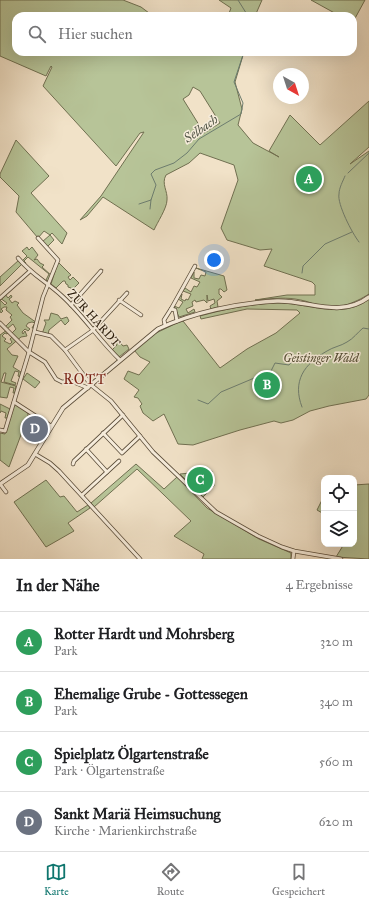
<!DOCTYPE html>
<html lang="de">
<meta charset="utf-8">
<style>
:root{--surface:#fff;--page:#f2f2f2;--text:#202124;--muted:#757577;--line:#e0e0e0;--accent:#0f766e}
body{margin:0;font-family:"IM FELL Great Primer",serif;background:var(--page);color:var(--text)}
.controls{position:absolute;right:12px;bottom:12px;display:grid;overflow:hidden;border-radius:8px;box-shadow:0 4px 16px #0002}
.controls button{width:36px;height:36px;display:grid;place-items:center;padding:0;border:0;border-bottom:1px solid var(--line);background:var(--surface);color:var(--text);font:20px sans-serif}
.compass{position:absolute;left:273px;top:68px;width:36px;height:36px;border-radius:50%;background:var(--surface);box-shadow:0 4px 16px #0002;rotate:141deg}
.you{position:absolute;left:214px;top:260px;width:14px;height:14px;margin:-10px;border:3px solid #fff;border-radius:50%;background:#1a73e8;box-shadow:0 0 0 6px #1a73e833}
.badge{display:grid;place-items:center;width:26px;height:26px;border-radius:50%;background:var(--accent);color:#fff;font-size:13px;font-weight:700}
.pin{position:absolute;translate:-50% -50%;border:2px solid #fff;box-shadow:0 1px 4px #0006}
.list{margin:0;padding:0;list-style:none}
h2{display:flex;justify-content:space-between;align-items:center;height:52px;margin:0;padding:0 16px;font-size:17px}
h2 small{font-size:13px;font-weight:400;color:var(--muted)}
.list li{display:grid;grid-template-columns:26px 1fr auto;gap:12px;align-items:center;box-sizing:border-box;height:60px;padding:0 16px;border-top:1px solid var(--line)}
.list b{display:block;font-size:15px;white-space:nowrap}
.list p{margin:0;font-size:13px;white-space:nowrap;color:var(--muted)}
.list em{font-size:13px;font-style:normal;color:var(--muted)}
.icon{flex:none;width:22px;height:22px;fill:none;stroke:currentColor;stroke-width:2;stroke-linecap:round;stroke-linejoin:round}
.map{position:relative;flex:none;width:369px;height:559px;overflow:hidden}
.search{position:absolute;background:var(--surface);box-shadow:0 4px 16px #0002;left:12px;right:12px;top:12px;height:44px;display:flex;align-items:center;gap:10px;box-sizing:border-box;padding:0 14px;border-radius:12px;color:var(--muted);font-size:15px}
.sheet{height:292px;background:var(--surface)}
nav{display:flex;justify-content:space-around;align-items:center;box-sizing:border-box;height:56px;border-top:1px solid var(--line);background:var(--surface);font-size:11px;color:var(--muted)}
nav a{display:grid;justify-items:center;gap:2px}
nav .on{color:var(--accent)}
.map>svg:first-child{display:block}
.green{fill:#b7c498;stroke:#707051;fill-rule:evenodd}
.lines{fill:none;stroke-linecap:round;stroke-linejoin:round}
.stream{stroke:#6d7d6f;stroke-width:1}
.minor-casing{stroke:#5b4d3a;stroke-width:4.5}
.tertiary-casing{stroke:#5b4d3a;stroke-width:5}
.minor{stroke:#f6ecdb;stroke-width:3}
.tertiary{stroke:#f6ecdb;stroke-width:3.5}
.labels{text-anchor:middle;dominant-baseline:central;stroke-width:3;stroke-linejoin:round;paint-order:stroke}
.street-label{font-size:12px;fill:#291b0a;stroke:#f6ecdb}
.park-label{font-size:12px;font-style:italic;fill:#544e35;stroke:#f6ecdb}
.water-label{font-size:13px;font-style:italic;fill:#515445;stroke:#f6ecdb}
.quarter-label{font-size:14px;letter-spacing:1px;fill:#7a1f14;stroke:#f6ecdb}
</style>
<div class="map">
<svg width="369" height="559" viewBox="0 0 369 559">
<rect width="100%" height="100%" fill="#f1e2c8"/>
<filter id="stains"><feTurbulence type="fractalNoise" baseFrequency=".005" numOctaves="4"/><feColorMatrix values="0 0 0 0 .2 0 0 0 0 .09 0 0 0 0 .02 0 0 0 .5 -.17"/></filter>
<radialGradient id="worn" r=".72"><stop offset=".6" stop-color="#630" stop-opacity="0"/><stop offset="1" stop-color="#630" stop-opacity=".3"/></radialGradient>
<g class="green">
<path d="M0,0H123L141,7L153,16H16V52H244L235,82L242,109L238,125L253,143L279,157L269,151L290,115L320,145L369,101V147L350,164L369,151V294C355,303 333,312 316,305C310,302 302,300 295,299C282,297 268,299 255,300L287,295H315V285L312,282L264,266L272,249L260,250L227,240L221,228L238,180L234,165L200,153L189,163L166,175C161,184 168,191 167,200C167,208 157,223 154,230L103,197L87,216L80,220L101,196L144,132L140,133L116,166L43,86L52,67L51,66L46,76L0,56ZM193,87L200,91L220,123L204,133L183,99L189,95Z"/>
<polygon points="219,0 262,0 255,16 228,16 231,8"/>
<polygon points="311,0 365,0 353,22 353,16 340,16"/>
<polygon points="16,140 49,176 31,193 67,233 62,244 52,233 50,235 54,240 47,247 42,242 50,235 44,231 38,238 16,212 19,196 0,177 0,174"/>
<polygon points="27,247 29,250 32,247 38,255 34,260 37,259 40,263 44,265 42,267 52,276 50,282 46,280 49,274 28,257 24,261 26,263 24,266 22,264 0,286 0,277 19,260 21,262 27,256 22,251"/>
<polygon points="58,262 71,275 68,277 70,280 73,277 79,283 72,290 71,288 68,287 68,285 66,284 65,281 63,281 56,288 51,284"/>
<polygon points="196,268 224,276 227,290 224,292 221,289 219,289 219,294 222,297 217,301 218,307 211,309 210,306 215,303 214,299 208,301 207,295 207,303 204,300 196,302 195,300 192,302 193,306 186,309 188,313 194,309 195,312 179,317 174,306 179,308 183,302 178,299 182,294 181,299 185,301 186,299 188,300 191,294 183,291 185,288 191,292 194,286 197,287 200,282 191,278 194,272 194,278 199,279 201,275 205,276 206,272"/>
<polygon points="5,294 8,298 11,295 12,297 9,299 12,303 15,301 19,303 17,305 23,313 37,323 35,328 32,328 35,323 32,322 28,323 26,326 30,329 28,331 25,329 22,332 23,334 25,331 27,336 21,337 7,349 12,355 18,356 13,367 21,372 20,377 18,376 19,372 15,371 11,381 16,383 15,385 4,382 6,373 4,373 1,382 16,386 15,393 13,393 14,388 10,387 7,398 0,397 0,335 7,330 9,332 7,334 5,333 2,336 6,339 4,341 10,344 12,342 10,339 13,336 11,334 16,329 13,324 7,329 5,327 12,320 10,317 12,315 6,310 7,307 4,307 1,309 3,311 1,313 0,311 0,300 5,305 7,303 0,298"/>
<path d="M369,299V395L366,399L329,406L310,411L293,420L281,423L274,421L240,430L193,445L178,444L164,414L153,421L143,413L140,406L142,404L138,398L134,397L139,390L124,379L128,371L139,375L150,362L140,357L134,350L156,333L179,322L183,321L220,368L247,349L276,333L300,313L297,310L247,309L201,319L200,316C225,309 251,304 276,303C307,302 341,321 369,299Z"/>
<polygon points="51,313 58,315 61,319 67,317 69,321 65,325 61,320 49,330 48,335 42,334 46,323 44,320 49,320"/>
<polygon points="118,340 123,346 127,345 129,349 119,357 112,350 117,345 115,341"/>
<polygon points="27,373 40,382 35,388 23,379"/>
<polygon points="0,404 10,409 7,418 5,418 6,413 1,411 0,413"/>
<polygon points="16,404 28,413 28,416 9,467 0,460 0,433 5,434 14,405"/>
<polygon points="136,464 164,489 177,477 207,508 259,539 291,553 291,559 202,559 204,554 174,536 191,521 137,469 94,507 91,503"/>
<polygon points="212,471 214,486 203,497 180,474"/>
<polygon points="46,480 60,497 64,496 77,512 88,505 90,508 68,523 74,531 46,547 14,502"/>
<polygon points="369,484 369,559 336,557 344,544 354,544 354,485"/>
<polygon points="324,496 324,514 317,510"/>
</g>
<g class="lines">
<g class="stream">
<polyline points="238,0 248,16"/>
<polyline points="348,173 369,153"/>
<path d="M345,176C343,181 339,188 339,194C337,204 352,233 359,242"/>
<polyline points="139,204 151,200 156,185 151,174 155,170 174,163 187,153 199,139 241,114 243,103 234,82 244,52"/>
<polyline points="150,209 151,200"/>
<polyline points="302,273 303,266 325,244 352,232"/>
<polyline points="198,400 208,404 221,392 271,371 275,363 289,365 295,358 314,359"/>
<path d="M302,407C292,381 304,364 327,351C333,347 341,346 347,342C353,339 358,332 363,328L369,329"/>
</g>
<g class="minor-casing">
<g id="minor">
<path d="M18,258C32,275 47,282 62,296C84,316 99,340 120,360"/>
<polyline points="0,298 29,272"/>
<polyline points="119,300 141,315"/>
<polyline points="71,305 101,271"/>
<polyline points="171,309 195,266"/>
<polyline points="0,323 29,352 45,362 56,379 62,382 71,381 88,388"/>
<polyline points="165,325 164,320 171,309 175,310 177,321"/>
<polyline points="35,332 51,336 65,350 91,385 111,401 153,452 216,512 258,536 282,547 294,551 341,559"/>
<polyline points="65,350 92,331 127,293"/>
<polyline points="14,402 51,426"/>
<polyline points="0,430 5,431 29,352 43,297 58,260 38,238"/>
<polyline points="103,433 122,453 140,436"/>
<polyline points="86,449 107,472"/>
<polyline points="35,454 50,463 59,471 140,559"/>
<polyline points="73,464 74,461 123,415"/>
<polyline points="0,484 6,492"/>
<polyline points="82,495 119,461"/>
<polyline points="293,559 294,551"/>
</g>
</g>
<g class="tertiary-casing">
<path id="tertiary" d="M0,484L28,465L63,408L158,329C194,312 238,303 277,301C309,300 340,319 369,297"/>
</g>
<use href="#minor" class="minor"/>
<use href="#tertiary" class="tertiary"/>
</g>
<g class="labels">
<g class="street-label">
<text transform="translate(94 318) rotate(48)">ZUR HARDT</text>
</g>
<g class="park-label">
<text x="321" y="358">Geistinger Wald</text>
</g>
<g class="water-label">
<text transform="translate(201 129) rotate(-35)">Selbach</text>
</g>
<g class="quarter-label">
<text x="85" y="379">ROTT</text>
</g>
</g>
<rect width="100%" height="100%" filter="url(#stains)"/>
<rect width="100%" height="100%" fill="url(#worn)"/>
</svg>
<div class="controls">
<button><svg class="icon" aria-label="locate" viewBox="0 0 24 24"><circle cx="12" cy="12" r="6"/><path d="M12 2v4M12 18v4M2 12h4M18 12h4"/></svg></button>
<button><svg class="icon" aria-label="layers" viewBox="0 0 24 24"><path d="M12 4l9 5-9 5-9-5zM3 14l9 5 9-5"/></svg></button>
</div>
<svg class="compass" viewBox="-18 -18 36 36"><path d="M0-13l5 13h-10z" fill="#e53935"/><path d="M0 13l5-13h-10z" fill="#757577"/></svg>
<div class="you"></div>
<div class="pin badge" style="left:309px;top:179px;background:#2e9e5b">A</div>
<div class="pin badge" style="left:267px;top:385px;background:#2e9e5b">B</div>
<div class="pin badge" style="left:200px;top:480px;background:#2e9e5b">C</div>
<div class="pin badge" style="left:35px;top:429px;background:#6b7280">D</div>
<div class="search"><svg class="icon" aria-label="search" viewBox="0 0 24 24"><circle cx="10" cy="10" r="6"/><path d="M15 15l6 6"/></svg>Hier suchen</div>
</div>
<section class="sheet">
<h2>In der Nähe<small>4 Ergebnisse</small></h2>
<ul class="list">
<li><span class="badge" style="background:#2e9e5b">A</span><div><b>Rotter Hardt und Mohrsberg</b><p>Park</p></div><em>320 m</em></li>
<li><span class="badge" style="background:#2e9e5b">B</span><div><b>Ehemalige Grube - Gottessegen</b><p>Park</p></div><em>340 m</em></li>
<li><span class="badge" style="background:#2e9e5b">C</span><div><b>Spielplatz Ölgartenstraße</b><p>Park · Ölgartenstraße</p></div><em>560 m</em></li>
<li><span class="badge" style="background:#6b7280">D</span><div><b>Sankt Mariä Heimsuchung</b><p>Kirche · Marienkirchstraße</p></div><em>620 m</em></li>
</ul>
</section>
<nav>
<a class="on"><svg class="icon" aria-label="map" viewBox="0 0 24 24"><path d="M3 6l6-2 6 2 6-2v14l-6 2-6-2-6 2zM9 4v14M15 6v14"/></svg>Karte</a>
<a><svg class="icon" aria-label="directions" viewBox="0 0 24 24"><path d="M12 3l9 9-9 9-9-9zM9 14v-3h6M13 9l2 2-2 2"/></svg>Route</a>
<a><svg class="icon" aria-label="saved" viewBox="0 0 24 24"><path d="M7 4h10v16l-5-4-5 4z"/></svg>Gespeichert</a>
</nav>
